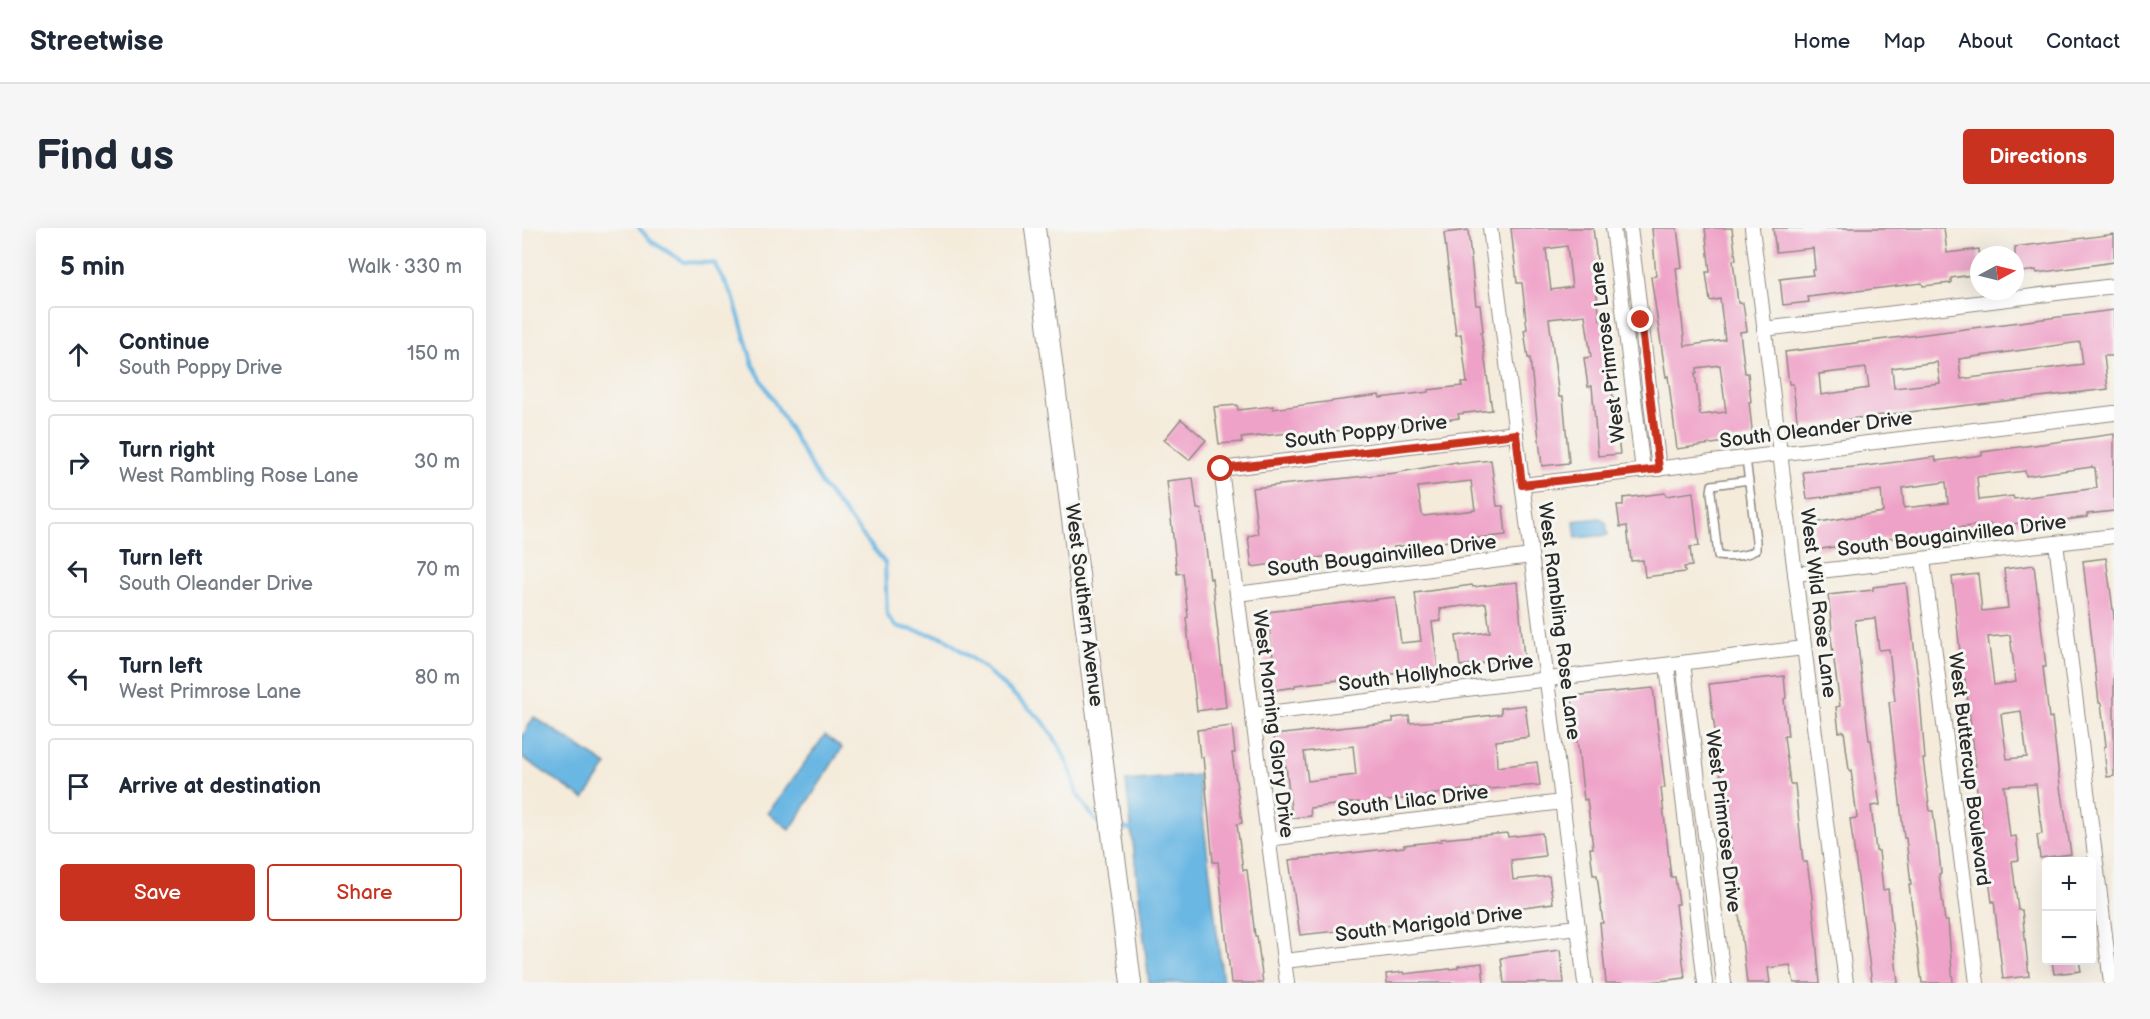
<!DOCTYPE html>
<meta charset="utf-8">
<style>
:root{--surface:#fff;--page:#f6f6f7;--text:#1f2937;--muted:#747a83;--line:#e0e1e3;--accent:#c8321e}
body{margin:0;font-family:"Balsamiq Sans",sans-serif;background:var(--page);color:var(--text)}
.controls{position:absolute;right:18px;bottom:18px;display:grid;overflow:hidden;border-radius:6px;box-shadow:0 6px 24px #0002}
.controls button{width:54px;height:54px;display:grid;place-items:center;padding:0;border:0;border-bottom:2px solid var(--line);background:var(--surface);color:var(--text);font:30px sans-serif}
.compass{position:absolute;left:1448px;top:18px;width:54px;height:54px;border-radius:50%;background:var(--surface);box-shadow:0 6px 24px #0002;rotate:83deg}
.stop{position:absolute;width:18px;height:18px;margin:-14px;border:4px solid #c8321e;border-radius:50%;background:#fff}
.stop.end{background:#c8321e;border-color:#fff;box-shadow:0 2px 6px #0008}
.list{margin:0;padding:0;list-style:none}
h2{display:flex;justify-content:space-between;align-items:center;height:78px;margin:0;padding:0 24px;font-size:26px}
h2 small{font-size:20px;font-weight:400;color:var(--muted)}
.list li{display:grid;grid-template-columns:39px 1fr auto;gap:18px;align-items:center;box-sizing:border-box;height:96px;margin:0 12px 12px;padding:0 12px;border:2px solid var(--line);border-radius:6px}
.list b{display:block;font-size:22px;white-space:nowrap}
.list p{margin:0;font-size:20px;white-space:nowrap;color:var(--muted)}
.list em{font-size:20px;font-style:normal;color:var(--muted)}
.actions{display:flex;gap:12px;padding:18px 24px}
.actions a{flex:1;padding:14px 0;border:2px solid var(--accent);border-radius:6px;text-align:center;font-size:21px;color:var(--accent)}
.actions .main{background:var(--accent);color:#fff}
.icon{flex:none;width:33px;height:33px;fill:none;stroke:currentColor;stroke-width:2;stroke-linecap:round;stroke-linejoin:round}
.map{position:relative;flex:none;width:1592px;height:755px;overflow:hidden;border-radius:6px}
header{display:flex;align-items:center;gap:36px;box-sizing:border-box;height:84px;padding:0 30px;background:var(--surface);border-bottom:2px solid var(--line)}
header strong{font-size:28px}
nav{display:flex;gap:33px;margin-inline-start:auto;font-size:21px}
.intro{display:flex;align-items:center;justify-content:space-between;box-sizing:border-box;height:144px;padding:0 36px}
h1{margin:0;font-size:42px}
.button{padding:15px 27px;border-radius:6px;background:var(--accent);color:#fff;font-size:21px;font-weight:700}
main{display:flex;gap:36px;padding:0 36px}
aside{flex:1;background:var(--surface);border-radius:6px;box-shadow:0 6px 24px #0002}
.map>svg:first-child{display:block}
.water{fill:#6ab7e3;stroke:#4a7187;stroke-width:1.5}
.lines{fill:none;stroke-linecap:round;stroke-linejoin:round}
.stream{stroke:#6ab7e3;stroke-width:4}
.building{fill:#efa2c8;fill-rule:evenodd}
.lane-casing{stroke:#908b83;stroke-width:10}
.street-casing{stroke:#908b83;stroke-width:16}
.secondary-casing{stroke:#908b83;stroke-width:22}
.lane{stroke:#fff;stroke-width:7}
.street{stroke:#fff;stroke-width:14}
.secondary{stroke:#fff;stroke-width:20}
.route{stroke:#c8321e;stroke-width:8}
.labels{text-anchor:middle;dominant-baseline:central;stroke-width:6;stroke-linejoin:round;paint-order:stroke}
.street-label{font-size:20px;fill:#2b2b2b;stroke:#f6f6f2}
</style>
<header>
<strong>Streetwise</strong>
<nav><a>Home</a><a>Map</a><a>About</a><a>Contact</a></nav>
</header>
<div class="intro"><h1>Find us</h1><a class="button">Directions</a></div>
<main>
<aside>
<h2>5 min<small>Walk · 330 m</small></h2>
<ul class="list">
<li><svg class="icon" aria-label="ahead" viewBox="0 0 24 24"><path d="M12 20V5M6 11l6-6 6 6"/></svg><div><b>Continue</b><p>South Poppy Drive</p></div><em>150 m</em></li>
<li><svg class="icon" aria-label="right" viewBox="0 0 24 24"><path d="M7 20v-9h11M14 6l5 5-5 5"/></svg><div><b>Turn right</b><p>West Rambling Rose Lane</p></div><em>30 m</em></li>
<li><svg class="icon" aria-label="left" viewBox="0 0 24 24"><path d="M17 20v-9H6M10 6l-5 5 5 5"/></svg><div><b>Turn left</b><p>South Oleander Drive</p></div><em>70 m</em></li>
<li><svg class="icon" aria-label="left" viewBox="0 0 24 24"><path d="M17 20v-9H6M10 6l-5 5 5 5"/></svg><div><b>Turn left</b><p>West Primrose Lane</p></div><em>80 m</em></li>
<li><svg class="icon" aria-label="arrive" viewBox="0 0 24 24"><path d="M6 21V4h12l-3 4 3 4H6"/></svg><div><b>Arrive at destination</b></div></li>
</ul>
<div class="actions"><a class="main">Save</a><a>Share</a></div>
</aside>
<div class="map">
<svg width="1592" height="755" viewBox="0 0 1592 755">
<rect width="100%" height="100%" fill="#f6f6f2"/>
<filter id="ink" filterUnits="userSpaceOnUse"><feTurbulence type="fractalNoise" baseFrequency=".0167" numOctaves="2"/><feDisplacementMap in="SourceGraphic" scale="12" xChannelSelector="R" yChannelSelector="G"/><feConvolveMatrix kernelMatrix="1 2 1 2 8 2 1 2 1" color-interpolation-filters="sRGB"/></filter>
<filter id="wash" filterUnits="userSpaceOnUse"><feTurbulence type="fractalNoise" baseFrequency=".008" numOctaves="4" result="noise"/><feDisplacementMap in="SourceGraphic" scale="24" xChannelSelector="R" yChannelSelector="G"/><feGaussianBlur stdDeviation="1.35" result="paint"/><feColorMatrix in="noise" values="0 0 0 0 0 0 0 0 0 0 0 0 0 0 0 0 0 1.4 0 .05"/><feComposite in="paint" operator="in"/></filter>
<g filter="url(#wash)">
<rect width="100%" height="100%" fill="#f4ebdb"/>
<g class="water">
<polygon points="1078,290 1084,295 1086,307 1054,310 1052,293"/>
<polygon points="12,489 85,537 62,571 0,529 0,509"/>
<polygon points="303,507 320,520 268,602 246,585"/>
<polygon points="676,547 701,755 627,755 604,553"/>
</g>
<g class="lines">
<g class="stream">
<polyline points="117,0 129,13 162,34 192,35 211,68 231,137 300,257 363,335 365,387 373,398 421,409 462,440 521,493 538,519 549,544 555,566 574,593 581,595"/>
<polyline points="594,598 613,603"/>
</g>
</g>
<g id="blocks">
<g class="building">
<path d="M989,0H1071L1077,49L1073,50L1078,92H1086L1089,120H1085L1098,226L1076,228L1070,158L1066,159L1062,130L1069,129L1063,87L1027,91L1037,169H1041L1047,235L1020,238L1008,130H1006L1002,102L1005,101L1000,55H995ZM1045,18L1050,59L1029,62L1024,21Z"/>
<path d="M1130,0H1155L1160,39L1154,40L1163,118L1203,112L1198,71L1188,73L1184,44H1188L1183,0H1210L1214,32H1211L1216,75H1221L1225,103L1218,104L1223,145H1226L1229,174H1227L1231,210L1155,221L1146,148L1144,149L1129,49L1134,48ZM1198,137L1204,184L1178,187L1173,145H1175V140Z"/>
<polygon points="1251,0 1422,0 1425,25 1457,21 1457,46 1429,50 1429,55 1401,58 1400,55 1286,69 1287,74 1261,77 1258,51 1291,47 1290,42 1293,42 1291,20 1254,24"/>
<polygon points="946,2 954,77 958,77 961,103 959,104 970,182 936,186 937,190 900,195 876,198 876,196 769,208 768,205 719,210 720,214 697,216 692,179 715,177 716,182 751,178 751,181 857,167 858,170 906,164 906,162 940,158 939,155 945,155 939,106 934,107 922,5"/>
<polygon points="1592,6 1592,34 1515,45 1514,42 1493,45 1493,19"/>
<path d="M1592,82V128H1582L1586,161L1335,190L1276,200L1271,156H1267L1263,124ZM1558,114L1561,136L1439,151L1437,131ZM1415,134L1418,155L1372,160L1370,140ZM1344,140L1347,160L1299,167L1297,146Z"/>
<polygon points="659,191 684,212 667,232 642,212"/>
<path d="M1592,206V283L1565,286V289L1506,297L1505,294L1468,299V296L1423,301V305L1351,312L1294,322L1291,295L1361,284L1359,262L1285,271L1281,244L1343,238L1413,229L1414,233L1460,227V224ZM1570,239L1573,240L1575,260L1492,271L1491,268L1457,272L1455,249L1503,243L1504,248ZM1424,254L1426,275L1382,280L1380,260Z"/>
<path d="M969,232L975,278H981L984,307L872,319V321L834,327L807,331V328L730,339L726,308L736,306L730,260L873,245L935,234V236ZM949,253L953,282L902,288L900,286L896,259Z"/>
<polygon points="671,250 675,281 679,281 688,351 690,350 704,479 675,483 664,390 666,389 661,345 655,346 645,253"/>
<polygon points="1171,264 1177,318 1168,319 1170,338 1162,339 1163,344 1123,349 1121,332 1109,333 1105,298 1098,299 1095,277 1101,277 1101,270 1143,265 1144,268"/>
<polygon points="1584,330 1592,389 1592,548 1585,549 1582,519 1584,518 1579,475 1577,475 1561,333"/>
<path d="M1512,337L1524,439H1521L1527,490L1530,489L1539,566L1540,565L1549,626L1518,630L1515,607L1520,606L1514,556L1482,558L1488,609L1494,608L1497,632L1490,633L1496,682H1500L1507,748L1481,751L1472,673L1470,674L1455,562L1452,538H1454L1443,451L1441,452L1430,349L1456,346L1460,383L1486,380L1482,341ZM1488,407L1494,454L1472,457L1466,409ZM1499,483L1505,529L1485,531L1479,486Z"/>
<polygon points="995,354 1002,430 938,438 934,408 968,404 964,375 918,381 919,393 910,394 916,441 773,457 773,459 746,463 742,431 751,430 745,384 873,369 879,415 899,413 893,365 950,357 951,359"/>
<polygon points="1384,355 1397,458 1403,531 1401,531 1408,583 1411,583 1415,617 1416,617 1419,645 1417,646 1423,693 1426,693 1431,755 1400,755 1387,657 1389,657 1384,610 1382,610 1367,474 1373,473 1367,421 1357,422 1353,390 1333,392 1347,512 1349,512 1358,577 1349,578 1354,623 1357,623 1361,662 1366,661 1376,755 1350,755 1328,591 1335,590 1329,542 1327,542 1322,503 1317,504 1314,479 1318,478 1308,402 1310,402 1306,367 1351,362 1351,359"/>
<polygon points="1262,448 1264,470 1262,471 1266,508 1262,508 1268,556 1273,556 1281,634 1285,634 1290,669 1298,755 1272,755 1268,737 1246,740 1248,755 1225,755 1206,590 1201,591 1198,566 1201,566 1187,456"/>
<polygon points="1131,460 1143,560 1139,560 1149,649 1153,649 1157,676 1154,676 1163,750 1119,755 1084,755 1078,695 1081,695 1075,647 1071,647 1068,620 1071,620 1065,571 1062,572 1050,468"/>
<path d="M1003,477L1007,509L974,513L975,539L1015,534L1018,557L955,562V560L838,577L837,574L788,580L789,588L770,590L764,538L756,539L752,507L871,494V490L887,488L888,495L931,492L979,486V480ZM831,518L834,547L786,553L782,524Z"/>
<polygon points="710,498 713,525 710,525 720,595 715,596 721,642 725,642 733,708 735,708 741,755 709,755 696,634 691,634 681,529 678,529 675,502"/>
<polygon points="985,605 986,609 1020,605 1023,628 989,632 991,652 1027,648 1031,675 995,680 995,682 918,692 778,707 767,632 882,619 882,617 919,613 919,611"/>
<polygon points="1038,722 1042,755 982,755 979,730"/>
<polygon points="1530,732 1557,732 1559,743 1532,746"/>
<polygon points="960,735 962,755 865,755 864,746 882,744 882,746 936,740 936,738"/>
</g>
</g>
</g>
<g filter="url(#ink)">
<use href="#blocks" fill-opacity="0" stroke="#908b83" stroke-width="1.5"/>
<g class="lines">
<g class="lane-casing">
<path id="lane" d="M1224,230L1234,313V322C1224,328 1208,330 1196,328L1189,264L1190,257L1227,252"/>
</g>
<g class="street-casing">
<g id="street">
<polyline points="968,0 1063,755"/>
<polyline points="1091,0 1121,243"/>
<polyline points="1108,0 1137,241"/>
<polyline points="1230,0 1324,755"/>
<polyline points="1242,101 1592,58"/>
<polyline points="1001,257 1592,185"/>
<polyline points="1534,315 1589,755"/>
<polyline points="1401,331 1455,755"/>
<polyline points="1273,346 1592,308"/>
<polyline points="715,366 1009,328"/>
<polyline points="1161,435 1202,755"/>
<polyline points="1145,437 1183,755"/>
<polyline points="730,487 1282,420"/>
<polyline points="746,611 1040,574"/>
<polyline points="762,733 1056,699"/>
<polyline points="765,755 699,241 994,205"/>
</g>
</g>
<g class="secondary-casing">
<polyline id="secondary" points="513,0 609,755"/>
</g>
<use href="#lane" class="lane"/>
<use href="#street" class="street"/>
<use href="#secondary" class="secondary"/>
</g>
</g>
<g class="lines" filter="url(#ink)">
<polyline class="route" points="699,241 994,206 1000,257 1137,241 1119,92"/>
</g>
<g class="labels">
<g class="street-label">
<text transform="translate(1086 124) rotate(-97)">West Primrose Lane</text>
<text transform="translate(1294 202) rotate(-7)">South Oleander Drive</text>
<text transform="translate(844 204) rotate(-7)">South Poppy Drive</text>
<text transform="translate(1430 308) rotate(-7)">South Bougainvillea Drive</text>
<text transform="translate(860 328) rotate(-7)">South Bougainvillea Drive</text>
<text transform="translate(1296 375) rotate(83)">West Wild Rose Lane</text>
<text transform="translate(562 377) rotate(83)">West Southern Avenue</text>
<text transform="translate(1037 393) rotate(83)">West Rambling Rose Lane</text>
<text transform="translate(914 445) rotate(-7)">South Hollyhock Drive</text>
<text transform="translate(751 496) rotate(83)">West Morning Glory Drive</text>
<text transform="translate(1447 541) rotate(83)">West Buttercup Boulevard</text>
<text transform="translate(891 573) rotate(-7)">South Lilac Drive</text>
<text transform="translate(1201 593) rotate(83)">West Primrose Drive</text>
<text transform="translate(907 696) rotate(-7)">South Marigold Drive</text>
</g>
</g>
</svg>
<div class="controls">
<button>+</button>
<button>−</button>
</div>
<svg class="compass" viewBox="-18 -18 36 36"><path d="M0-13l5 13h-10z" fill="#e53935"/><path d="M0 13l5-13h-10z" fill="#747a83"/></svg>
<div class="stop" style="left:699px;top:241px"></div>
<div class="stop end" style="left:1119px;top:92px"></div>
</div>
</main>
